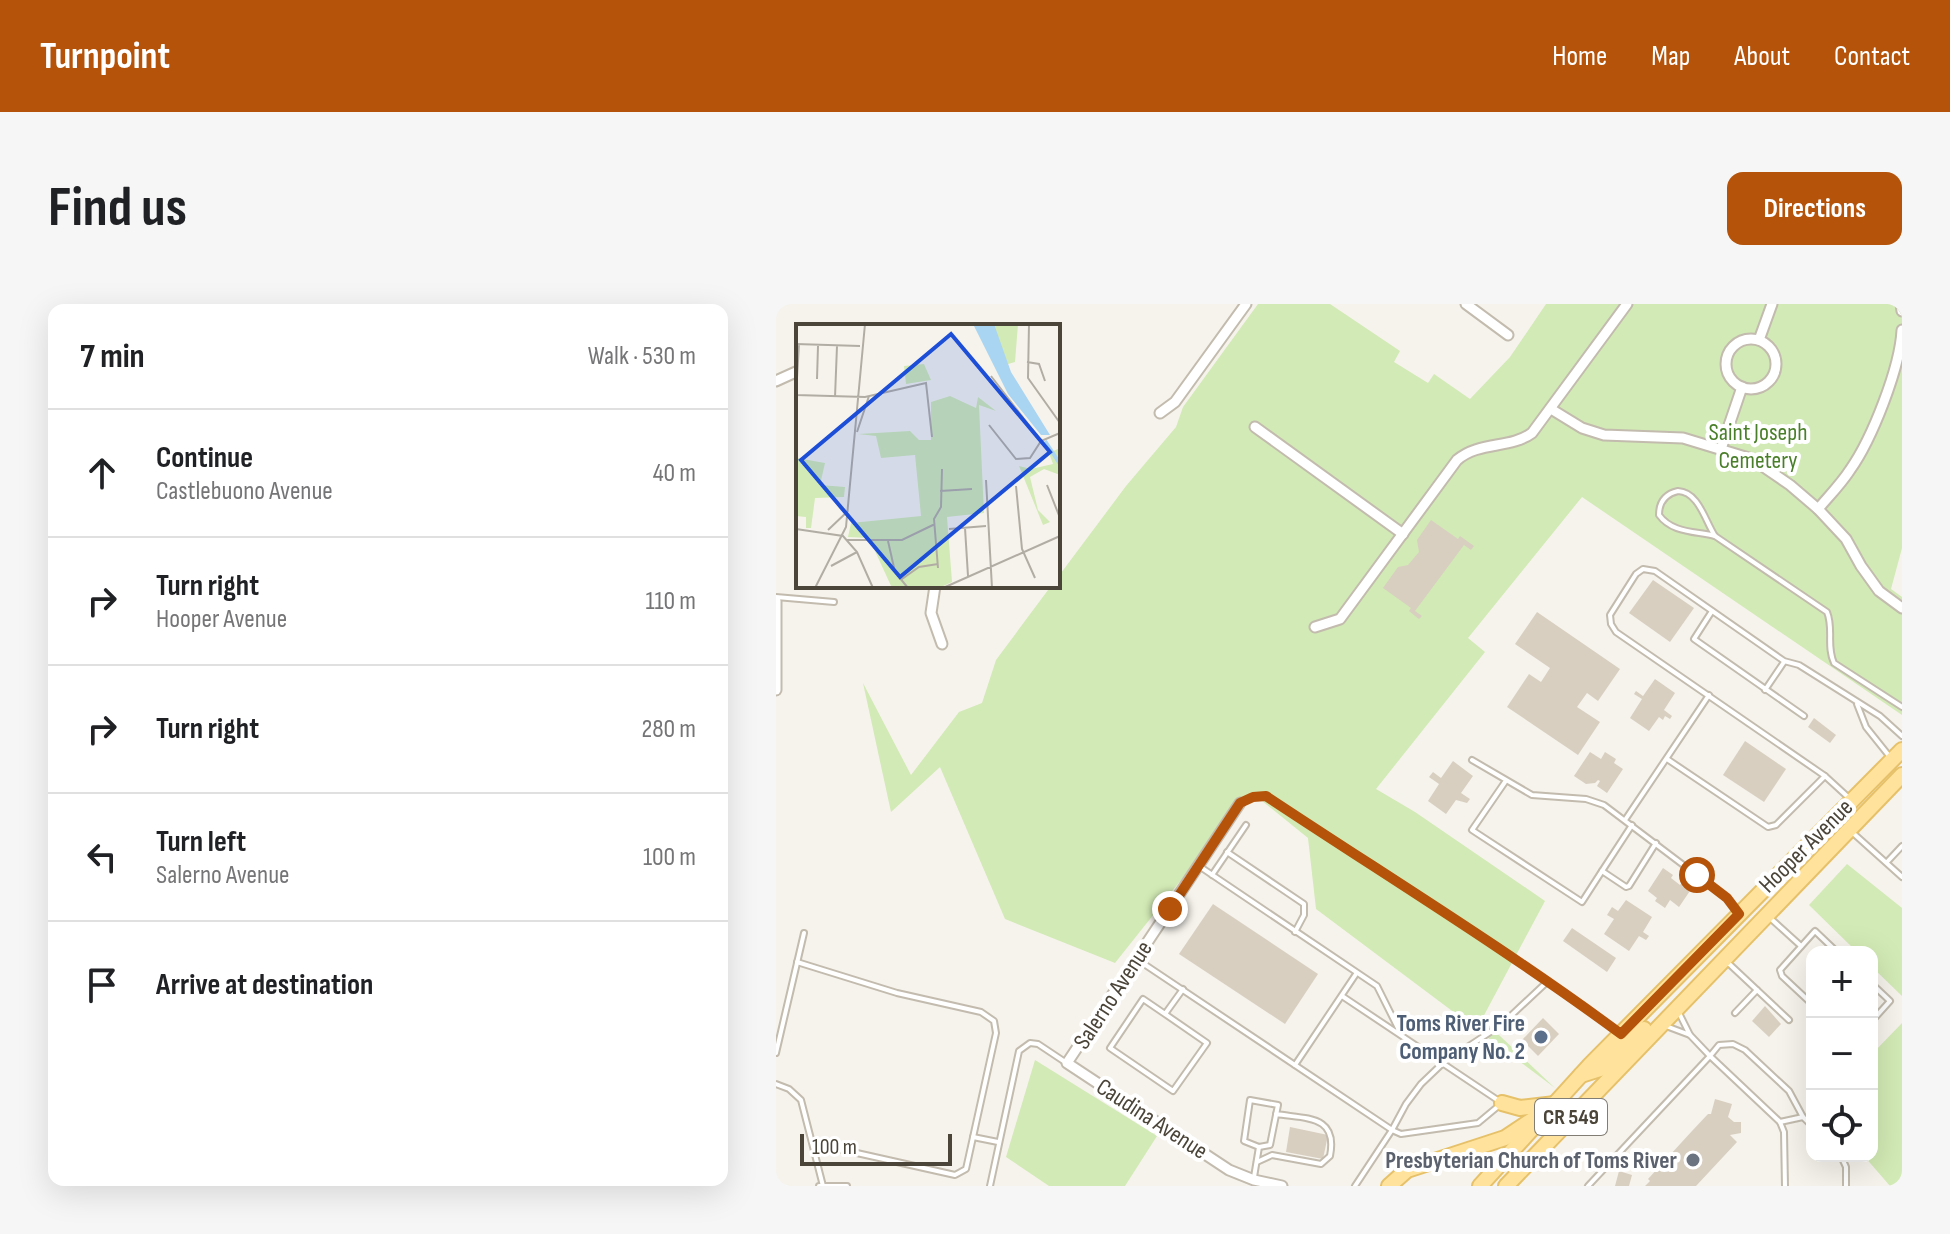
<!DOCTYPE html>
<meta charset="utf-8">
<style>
:root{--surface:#fff;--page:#f6f6f6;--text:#202124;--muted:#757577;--line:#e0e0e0;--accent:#b45309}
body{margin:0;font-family:"Sofia Sans Condensed",sans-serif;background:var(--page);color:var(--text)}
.controls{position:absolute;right:24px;bottom:24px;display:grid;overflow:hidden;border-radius:16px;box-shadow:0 8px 32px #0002}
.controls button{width:72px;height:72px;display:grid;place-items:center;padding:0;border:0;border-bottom:2px solid var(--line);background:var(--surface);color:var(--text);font:40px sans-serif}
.scale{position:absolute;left:24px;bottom:20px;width:152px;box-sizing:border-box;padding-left:8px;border:4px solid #4b4439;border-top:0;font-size:22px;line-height:28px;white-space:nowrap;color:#4b4439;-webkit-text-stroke:6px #fff;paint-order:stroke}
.stop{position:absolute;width:24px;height:24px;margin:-18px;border:6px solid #b45309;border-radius:50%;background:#fff}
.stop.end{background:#b45309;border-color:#fff;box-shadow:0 2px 8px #0008}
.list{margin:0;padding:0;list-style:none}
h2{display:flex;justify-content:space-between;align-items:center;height:104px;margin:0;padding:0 32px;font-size:34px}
h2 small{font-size:26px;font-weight:400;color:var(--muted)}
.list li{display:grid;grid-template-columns:52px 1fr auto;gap:24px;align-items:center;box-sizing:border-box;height:128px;padding:0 32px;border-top:2px solid var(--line)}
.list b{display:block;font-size:30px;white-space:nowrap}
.list p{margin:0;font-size:26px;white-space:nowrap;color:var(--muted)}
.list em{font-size:26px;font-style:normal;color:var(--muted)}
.icon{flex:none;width:44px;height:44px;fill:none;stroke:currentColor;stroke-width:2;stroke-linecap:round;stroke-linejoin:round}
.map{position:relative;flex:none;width:1126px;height:882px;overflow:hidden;border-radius:16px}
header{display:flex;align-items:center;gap:48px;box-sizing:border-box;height:112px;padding:0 40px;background:var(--accent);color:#fff}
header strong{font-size:38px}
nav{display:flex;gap:44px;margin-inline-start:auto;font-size:28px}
.intro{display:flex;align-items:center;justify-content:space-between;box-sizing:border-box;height:192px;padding:0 48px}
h1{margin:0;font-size:56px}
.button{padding:20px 36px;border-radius:16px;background:var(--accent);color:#fff;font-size:28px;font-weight:700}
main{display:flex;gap:48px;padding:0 48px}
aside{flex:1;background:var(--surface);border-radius:16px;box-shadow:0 8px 32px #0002}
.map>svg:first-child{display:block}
.green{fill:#d2eab5}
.building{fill:#d8cfc1}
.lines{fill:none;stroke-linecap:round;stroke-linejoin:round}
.lane-casing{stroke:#c2bbae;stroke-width:8}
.street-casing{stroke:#c2bbae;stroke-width:13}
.primary-casing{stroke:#e6c16a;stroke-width:18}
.lane{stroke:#fff;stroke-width:4}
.street{stroke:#fff;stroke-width:9}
.primary{stroke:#ffe39c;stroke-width:14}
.route{stroke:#b45309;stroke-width:10}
.service-dot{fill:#5c6f8a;stroke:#fff;stroke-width:3}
.worship-dot{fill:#6b7280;stroke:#fff;stroke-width:3}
.labels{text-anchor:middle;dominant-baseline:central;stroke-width:8;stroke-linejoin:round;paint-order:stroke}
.shield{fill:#fff;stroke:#817c74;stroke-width:2}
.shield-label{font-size:22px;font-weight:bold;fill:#4b4439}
.park-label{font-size:24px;fill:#4a7f2a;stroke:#fff}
.street-label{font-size:24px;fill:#4b4439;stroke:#fff}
.service-label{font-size:24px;font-weight:bold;fill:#4e5e75;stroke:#fff;text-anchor:end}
.worship-label{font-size:24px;font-weight:bold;fill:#5b616d;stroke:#fff;text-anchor:end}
.inset-river{fill:none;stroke:#a9d4f2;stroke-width:4}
.inset-road{fill:none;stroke:#b2ada4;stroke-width:2}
.view{fill:#1d4ed8;fill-opacity:0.15;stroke:#1d4ed8;stroke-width:4}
.inset-edge{fill:none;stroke:#4b4439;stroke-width:4}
</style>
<header>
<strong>Turnpoint</strong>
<nav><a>Home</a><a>Map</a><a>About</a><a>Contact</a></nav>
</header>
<div class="intro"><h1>Find us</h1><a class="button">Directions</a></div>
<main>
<aside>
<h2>7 min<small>Walk · 530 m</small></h2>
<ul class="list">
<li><svg class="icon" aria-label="ahead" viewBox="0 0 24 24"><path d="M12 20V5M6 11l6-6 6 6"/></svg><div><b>Continue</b><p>Castlebuono Avenue</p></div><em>40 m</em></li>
<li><svg class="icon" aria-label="right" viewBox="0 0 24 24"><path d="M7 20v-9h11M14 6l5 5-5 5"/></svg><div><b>Turn right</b><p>Hooper Avenue</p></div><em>110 m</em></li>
<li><svg class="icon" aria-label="right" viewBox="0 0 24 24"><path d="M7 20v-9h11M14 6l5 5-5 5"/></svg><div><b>Turn right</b></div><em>280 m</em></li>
<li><svg class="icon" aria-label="left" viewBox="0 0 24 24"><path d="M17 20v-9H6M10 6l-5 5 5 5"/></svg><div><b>Turn left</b><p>Salerno Avenue</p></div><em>100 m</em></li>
<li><svg class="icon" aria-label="arrive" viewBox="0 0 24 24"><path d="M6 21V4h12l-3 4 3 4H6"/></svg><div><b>Arrive at destination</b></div></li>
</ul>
</aside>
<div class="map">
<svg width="1126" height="882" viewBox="0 0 1126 882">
<rect width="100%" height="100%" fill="#f6f3ec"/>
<g class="green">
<polygon points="482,0 554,0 624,47 618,58 652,79 658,70 694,95 734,53 770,0 1126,0 1126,244 1115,285 1126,293 1126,411 806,193 692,334 709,348 600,485 639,508 769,597 706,715 779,784 540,605 532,534 475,488 339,659 229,615 164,463 115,508 87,379 135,471 183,408 206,399 220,356 275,282 282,282 282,273 350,182 400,123 407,103"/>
<polygon points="1071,560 1126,604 1126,692 1096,663 1096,648 1081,648 1033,601"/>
<polygon points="1126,719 1126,882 1114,882 1088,852 1096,852 1096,750"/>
<polygon points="259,756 381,832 349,882 273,882 230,853"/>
</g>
<g class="building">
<polygon points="655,216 682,235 684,232 698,242 695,246 688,241 639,307 646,312 643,315 633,307 635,304 607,284 622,263 632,261 643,248 641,236"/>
<polygon points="877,276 918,304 894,338 853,309"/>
<polygon points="761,308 844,365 822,397 811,389 801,403 824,418 802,451 731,403 753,370 765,378 774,364 739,340"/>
<polygon points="879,375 899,389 888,406 896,412 894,415 889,412 887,416 883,413 873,427 854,414 866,395 858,390 860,387 867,392"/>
<polygon points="1038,414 1060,431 1054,439 1032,423"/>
<polygon points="969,437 1010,465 988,498 947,471"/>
<polygon points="814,448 825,455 829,448 840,455 838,459 847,465 831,489 821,482 824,477 822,476 819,479 810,480 798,472"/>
<polygon points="677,457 697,472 685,489 694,495 691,499 680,496 670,510 652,497 663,480 653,473 657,468 665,474"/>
<polygon points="887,564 897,571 895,574 904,581 909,574 918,581 903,603 894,596 889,604 879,597 881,594 872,587"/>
<polygon points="850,596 876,613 867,628 873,632 870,636 863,632 853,647 828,630 838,615 831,611 836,603 842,607"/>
<polygon points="437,600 542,670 509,720 403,650"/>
<polygon points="796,624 840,654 831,668 787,637"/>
<polygon points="989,702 1005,720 993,733 976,717"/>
<polygon points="767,714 783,730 762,752 746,736"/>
<polygon points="939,795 956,800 952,813 958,818 965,818 965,829 954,831 961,838 920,882 869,882 874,877 872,875 916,827 932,810 935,810"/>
<polygon points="514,823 552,831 547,855 510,848"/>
<polygon points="843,867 856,871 853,882 839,882"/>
</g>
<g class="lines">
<g class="lane-casing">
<g id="lane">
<path d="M902,187C923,188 929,217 939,232C919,227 896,229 883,211C883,198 889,190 902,187Z"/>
<path d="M939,232L1051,308C1058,325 1050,342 1058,359L1126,403"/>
<polyline points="0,293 58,298"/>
<polyline points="936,307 918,335 1028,412"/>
<polyline points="989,386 1008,358"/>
<polyline points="1081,400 1090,423 1114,453"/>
<polyline points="891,455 992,523 1000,521 1049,472"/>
<polyline points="696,456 756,491 810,495 828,501 951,594 961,608"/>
<polyline points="729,478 696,526 806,598 826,567"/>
<polyline points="1073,494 1049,472 840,328 835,320 834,311 860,270 867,265 879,267 1008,357 1023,361 1104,412 1126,432"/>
<path d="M466,498L477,493L490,492C608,570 729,645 843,729"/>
<polyline points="849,516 933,391"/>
<polyline points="856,521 826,567 850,583 853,582 880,539"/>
<polyline points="1077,529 1126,573"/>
<polyline points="451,548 528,600 528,611 519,628"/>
<polyline points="1111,558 1126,542"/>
<polyline points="423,562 601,682 623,726"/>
<polyline points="436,571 470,521"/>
<polyline points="993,613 1025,642"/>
<polyline points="362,656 616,826 625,830 702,819 726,799 566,692"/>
<polyline points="949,656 1013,716"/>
<polyline points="21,658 121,689 205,708 218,717 220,729 190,865 179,871 54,843 39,846"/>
<polyline points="1096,680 1114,697 1096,717"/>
<polyline points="1036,700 1006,672 1004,666 1039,627 1061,648"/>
<polyline points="959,709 981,686"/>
<polyline points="389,710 431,739 397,787 334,744 367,695 389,710 407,685"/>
<polyline points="890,722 914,731 903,709"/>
<polyline points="0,749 28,629"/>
<polyline points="519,761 580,670"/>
<polyline points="0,780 13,785 25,796 47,882"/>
<polygon points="474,796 502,801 494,841 483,843 468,837"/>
<polyline points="1004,818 1027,813"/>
<polyline points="197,833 222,838"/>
<polyline points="1065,852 1070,863 1070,882"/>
<path d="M481,858L496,851L545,860L554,852C562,811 531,815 500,810"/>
<polyline points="478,873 483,843"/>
<polyline points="43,882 71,882"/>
<polyline points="214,882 243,747 254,739 262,740 289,758"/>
<polyline points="579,882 616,826 630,800 645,780 667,759 725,721 772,677"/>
<polyline points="812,882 934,752 914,731"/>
<polyline points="1009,882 1008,828 1004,818 934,752 943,741 957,740 969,746 1013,787 1027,813 1036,822"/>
</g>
</g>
<g class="street-casing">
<g id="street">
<polyline points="690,0 732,31"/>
<polyline points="1125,0 1126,7"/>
<circle cx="975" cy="60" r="25"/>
<polyline points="983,36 996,0"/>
<polyline points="0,77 22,67"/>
<polyline points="775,105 806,124 828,131 907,134 976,155 1014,181 1042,205 1070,235 1085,262 1103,287 1126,304"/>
<polyline points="384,109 399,98 470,0"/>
<polyline points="479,123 627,230"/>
<polyline points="945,145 966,83"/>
<path d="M1042,205C1053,192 1065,180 1074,166C1096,135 1124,64 1126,26"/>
<polyline points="159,282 155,309 166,340"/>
<polyline points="0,297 0,386"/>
<path d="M539,323L564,315L681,156C703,137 734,145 756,129L851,0"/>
<polyline points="464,499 291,759 453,866 478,876 506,882"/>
</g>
</g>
<g class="primary-casing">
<g id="primary">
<polyline points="805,771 824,765 868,725"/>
<polyline points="726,799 744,804 779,800"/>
<polyline points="613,882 631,866 729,834 759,814"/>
<polyline points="704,882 814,761 1126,446"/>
<polyline points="730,882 1126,471"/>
</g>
</g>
<use href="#lane" class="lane"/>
<use href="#street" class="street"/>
<use href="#primary" class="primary"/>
</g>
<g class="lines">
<path class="route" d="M394,605L464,499L477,493L490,492C609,571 730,645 845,730L963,610L951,594L921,571"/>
</g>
<circle class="service-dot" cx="765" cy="733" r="8"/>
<circle class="worship-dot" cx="917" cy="856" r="8"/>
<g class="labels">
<rect class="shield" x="759" y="795" width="72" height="36" rx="6"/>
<g class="shield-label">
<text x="795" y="813">CR 549</text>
</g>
<g class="park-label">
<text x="982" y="128">Saint Joseph<tspan x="982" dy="28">Cemetery</tspan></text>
</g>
<g class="street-label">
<text transform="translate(1030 542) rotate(-45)">Hooper Avenue</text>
<text transform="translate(337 691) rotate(-57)">Salerno Avenue</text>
<text transform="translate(376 815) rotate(33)">Caudina Avenue</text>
</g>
<g class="service-label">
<text x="749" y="719">Toms River Fire<tspan x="749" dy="28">Company No. 2</tspan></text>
</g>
<g class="worship-label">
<text x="901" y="856">Presbyterian Church of Toms River</text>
</g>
</g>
<g transform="translate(20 20)">
<rect width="264" height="264" fill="#f6f3ec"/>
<path d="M196,0H222L219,38L212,40ZM128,40L135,56L110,60L108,42ZM154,72L180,84L182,73L200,87L183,81L188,189L151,193L156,258L143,264H96L73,214L52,213L55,199L125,192L119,131L85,134L80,112L62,110L114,107L123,116H135V78ZM264,124V151L248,145L234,153L242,186L254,198L247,201L223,142L235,145L257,140L253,129ZM1,134L29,139L24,161L49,163L48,173L19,174L15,204H10V193L0,192Z" fill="#d2eab5"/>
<path d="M177,0H198L215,48L254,111H245L212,70Z" fill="#a9d4f2"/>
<path class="inset-river" d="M249,117L264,140"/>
<path class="inset-road" d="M233,0L232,54L264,99M0,20L64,22M231,38L243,40L249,57M195,52L245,117M21,55L22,22M0,71L69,73L130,59L136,113M0,71L3,20M39,73L41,22M193,101L220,135L234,134L245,117L264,109M61,108L73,72M190,156L196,264M251,161L264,194M220,162L226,225L239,254M144,167L176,165M169,204L172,252M0,205L47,212L61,228L77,264M153,205L190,202M32,206L52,187M51,216H106L139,200M92,217L99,248L112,264M35,242L61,228M142,244L138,195L145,183L146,145M106,255L123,243L142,240M19,264L50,203L69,0M147,264L264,212"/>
<path class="view" d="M155,10L254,128L104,253L5,136Z"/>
<rect width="264" height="264" class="inset-edge"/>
</g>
</svg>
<div class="controls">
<button>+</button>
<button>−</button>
<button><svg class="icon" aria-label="locate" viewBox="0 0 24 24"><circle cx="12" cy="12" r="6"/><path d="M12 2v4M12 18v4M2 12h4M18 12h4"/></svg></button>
</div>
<div class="scale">100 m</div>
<div class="stop" style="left:921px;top:571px"></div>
<div class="stop end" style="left:394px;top:605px"></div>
</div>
</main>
